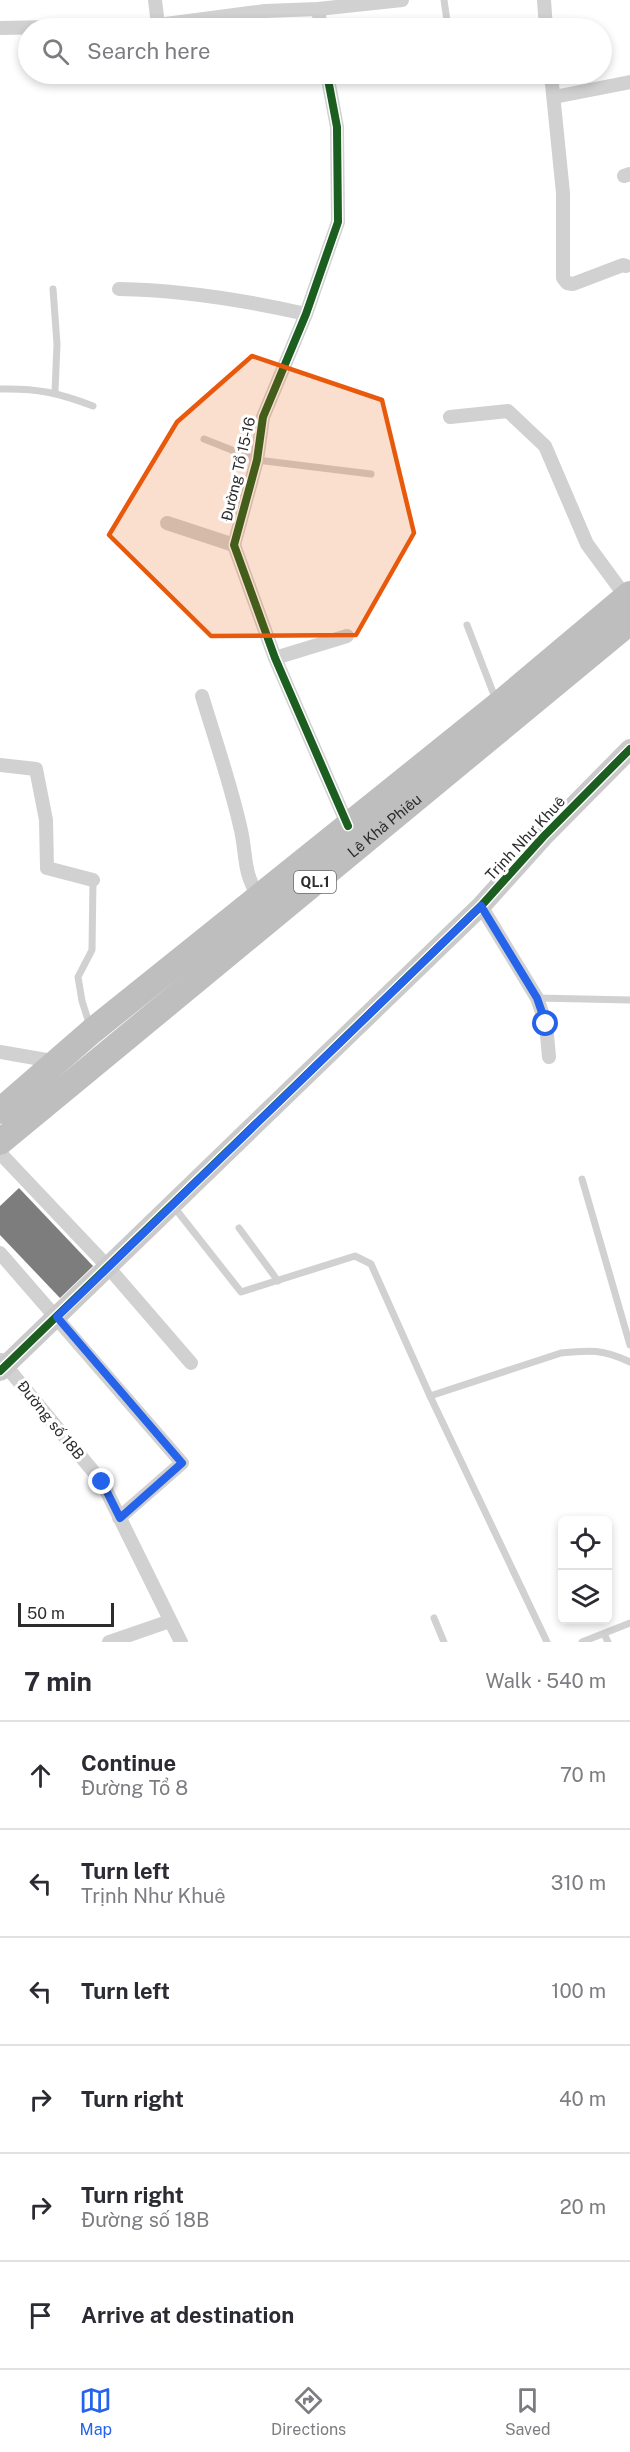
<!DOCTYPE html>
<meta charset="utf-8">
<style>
:root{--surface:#fff;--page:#f2f2f3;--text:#2b2b33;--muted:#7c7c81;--line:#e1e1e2;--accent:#2563eb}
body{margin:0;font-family:"Public Sans",sans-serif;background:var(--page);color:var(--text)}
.controls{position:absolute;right:18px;bottom:18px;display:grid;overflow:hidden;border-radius:9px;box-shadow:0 3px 9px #0003}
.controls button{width:54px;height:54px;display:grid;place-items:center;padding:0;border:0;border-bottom:2px solid var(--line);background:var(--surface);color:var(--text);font:30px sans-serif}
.scale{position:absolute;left:18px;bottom:15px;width:96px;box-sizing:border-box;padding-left:6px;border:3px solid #2c2c2c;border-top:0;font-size:16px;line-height:21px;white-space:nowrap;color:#2c2c2c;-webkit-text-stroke:4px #fff;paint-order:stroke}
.stop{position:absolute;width:18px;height:18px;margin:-14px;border:4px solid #2563eb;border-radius:50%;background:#fff}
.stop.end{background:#2563eb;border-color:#fff;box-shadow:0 2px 6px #0008}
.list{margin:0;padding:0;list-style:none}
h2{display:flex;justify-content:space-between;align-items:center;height:78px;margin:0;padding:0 24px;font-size:26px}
h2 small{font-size:20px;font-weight:400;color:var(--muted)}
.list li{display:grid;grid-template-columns:39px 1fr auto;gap:18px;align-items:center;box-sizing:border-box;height:108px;padding:0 24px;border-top:2px solid var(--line)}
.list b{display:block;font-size:22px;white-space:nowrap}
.list p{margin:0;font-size:20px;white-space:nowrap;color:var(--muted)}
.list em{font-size:20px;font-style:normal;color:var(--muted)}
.icon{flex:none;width:33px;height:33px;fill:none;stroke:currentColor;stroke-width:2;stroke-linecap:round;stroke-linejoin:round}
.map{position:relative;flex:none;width:630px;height:1642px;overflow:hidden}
.search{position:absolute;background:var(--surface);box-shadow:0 3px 9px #0003;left:18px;right:18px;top:18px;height:66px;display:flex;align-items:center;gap:15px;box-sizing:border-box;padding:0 21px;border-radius:33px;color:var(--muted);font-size:22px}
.sheet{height:726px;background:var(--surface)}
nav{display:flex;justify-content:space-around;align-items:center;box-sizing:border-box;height:84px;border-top:2px solid var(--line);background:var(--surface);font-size:16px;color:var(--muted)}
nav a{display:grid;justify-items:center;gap:3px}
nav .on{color:var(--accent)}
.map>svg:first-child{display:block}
.building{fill:#7d7d7d}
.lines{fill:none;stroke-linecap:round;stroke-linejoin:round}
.lane{stroke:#d1d1d1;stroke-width:7}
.street{stroke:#d1d1d1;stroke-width:14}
.secondary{stroke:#cacaca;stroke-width:20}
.highway{stroke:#bebebe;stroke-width:26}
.cycleway-casing{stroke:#fff;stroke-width:11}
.cycleway{stroke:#1b5e20;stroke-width:8}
.route{stroke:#2563eb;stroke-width:8}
.marked{fill:#e8590c;fill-opacity:0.2;stroke:#e8590c;stroke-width:4.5;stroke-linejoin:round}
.labels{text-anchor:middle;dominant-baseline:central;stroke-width:6;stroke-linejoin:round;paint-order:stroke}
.shield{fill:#fff;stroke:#6b6b6b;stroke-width:1.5}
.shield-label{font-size:14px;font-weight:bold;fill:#2c2c2c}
.street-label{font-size:15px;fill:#2c2c2c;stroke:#fff}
</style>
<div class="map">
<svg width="630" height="1642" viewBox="0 0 630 1642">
<rect width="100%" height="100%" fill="#fff"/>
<polygon class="building" points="19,1188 93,1266 60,1298 0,1235 0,1206"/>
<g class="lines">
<g class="lane">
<polyline points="444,0 448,28"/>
<polyline points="53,289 57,344 55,392"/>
<path d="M0,389C37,388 59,393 93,406"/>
<polyline points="204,439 257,460 371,474"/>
<polyline points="467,625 496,700"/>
<polyline points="537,998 630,1000"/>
<polyline points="90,1026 82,1001 78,977 92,950 93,880"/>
<polyline points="582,1179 630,1345"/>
<polyline points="174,1207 241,1292 355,1256 371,1264 430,1396 547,1642"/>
<polyline points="239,1228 278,1281"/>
<path d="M430,1396L561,1353C590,1350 603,1349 630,1362"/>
<polyline points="434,1618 444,1642"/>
<polyline points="604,1634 608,1642"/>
<polyline points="582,1642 630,1623"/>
</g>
<g class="street">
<polyline points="155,0 158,25"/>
<polyline points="544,0 546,28"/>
<polyline points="318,9 321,28"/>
<polyline points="0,28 158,25 265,11 318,9 402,0"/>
<polyline points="327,74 337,127 338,222 306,314 263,417 257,460 234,545 275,658 348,826"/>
<polyline points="551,74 563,193 563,278 567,283 573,284 623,265 626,266"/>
<polyline points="554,97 630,82"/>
<polyline points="624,176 630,174"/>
<path d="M119,289C183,290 244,300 306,314"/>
<polyline points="450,417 508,411 545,446 587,544 626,597"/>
<polyline points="167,523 234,545"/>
<polyline points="275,658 347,636"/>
<path d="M202,696C215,739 230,782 240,826C247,853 242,872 259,897"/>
<polyline points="0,765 36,769 46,820 47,868 93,880"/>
<polyline points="481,906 537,998 546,1024 549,1057"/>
<polyline points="0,1052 58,1062"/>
<polyline points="0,1153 108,1267 191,1363"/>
<polyline points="0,1253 182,1463 119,1518"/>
<polyline points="1,1360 102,1482 181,1642"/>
<polyline points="109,1642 170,1621"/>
</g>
<polyline class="secondary" points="0,1371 481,906 543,837 630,749"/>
<g class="highway">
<polyline points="0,1111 92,1031 498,705 630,594"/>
<path id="s1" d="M0,1142L630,622"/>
</g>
<g class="cycleway-casing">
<g id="cycleway">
<polyline points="327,74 337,127 338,222 306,314 263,417 257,460 234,545 275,658 348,826"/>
<polyline points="0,1371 481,906 543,837 630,749"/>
</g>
</g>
<use href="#cycleway" class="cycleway"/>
</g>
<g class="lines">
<polyline class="route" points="102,1482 120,1518 182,1463 57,1317 481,906 537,998 546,1024"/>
</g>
<path class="marked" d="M252,356L382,400L414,533L356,635L211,636L109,535L177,422Z"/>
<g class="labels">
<rect class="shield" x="294" y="871" width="42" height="22" rx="4.5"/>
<g class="shield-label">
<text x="315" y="882">QL.1</text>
</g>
<g class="street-label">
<text transform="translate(238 469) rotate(-77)">Đường Tổ 15-16</text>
<text stroke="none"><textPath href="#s1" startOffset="498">Lê Khả Phiêu</textPath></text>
<text transform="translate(525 838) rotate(-47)">Trịnh Như Khuê</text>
<text transform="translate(51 1420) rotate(51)">Đường số 18B</text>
</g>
</g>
</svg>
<div class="controls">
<button><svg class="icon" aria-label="locate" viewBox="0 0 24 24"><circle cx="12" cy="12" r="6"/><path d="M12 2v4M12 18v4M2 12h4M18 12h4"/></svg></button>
<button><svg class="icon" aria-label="layers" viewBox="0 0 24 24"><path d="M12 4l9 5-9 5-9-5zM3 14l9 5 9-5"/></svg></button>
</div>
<div class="scale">50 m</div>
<div class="stop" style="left:546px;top:1024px"></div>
<div class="stop end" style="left:102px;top:1482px"></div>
<div class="search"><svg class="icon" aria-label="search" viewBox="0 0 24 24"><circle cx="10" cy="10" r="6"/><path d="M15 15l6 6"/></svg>Search here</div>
</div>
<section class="sheet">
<h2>7 min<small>Walk · 540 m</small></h2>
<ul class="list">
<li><svg class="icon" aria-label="ahead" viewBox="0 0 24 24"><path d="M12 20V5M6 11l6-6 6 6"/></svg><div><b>Continue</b><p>Đường Tổ 8</p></div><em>70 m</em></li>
<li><svg class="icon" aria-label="left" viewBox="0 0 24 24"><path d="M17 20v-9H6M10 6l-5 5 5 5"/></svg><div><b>Turn left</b><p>Trịnh Như Khuê</p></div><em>310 m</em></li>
<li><svg class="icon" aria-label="left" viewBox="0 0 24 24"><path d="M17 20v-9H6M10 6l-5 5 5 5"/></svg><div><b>Turn left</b></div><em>100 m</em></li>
<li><svg class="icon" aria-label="right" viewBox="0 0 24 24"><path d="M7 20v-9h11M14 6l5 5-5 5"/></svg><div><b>Turn right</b></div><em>40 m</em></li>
<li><svg class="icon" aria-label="right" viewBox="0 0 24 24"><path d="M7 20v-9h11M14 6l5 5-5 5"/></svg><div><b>Turn right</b><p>Đường số 18B</p></div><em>20 m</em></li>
<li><svg class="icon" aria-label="arrive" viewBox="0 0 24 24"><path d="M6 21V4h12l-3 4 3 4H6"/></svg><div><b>Arrive at destination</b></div></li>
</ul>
</section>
<nav>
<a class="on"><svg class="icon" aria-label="map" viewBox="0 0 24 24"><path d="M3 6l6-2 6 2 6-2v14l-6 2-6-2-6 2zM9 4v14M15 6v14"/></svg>Map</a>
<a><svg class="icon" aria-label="directions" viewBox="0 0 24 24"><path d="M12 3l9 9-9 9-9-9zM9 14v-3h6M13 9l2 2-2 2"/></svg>Directions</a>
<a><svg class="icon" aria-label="saved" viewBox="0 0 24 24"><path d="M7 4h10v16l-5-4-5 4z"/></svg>Saved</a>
</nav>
